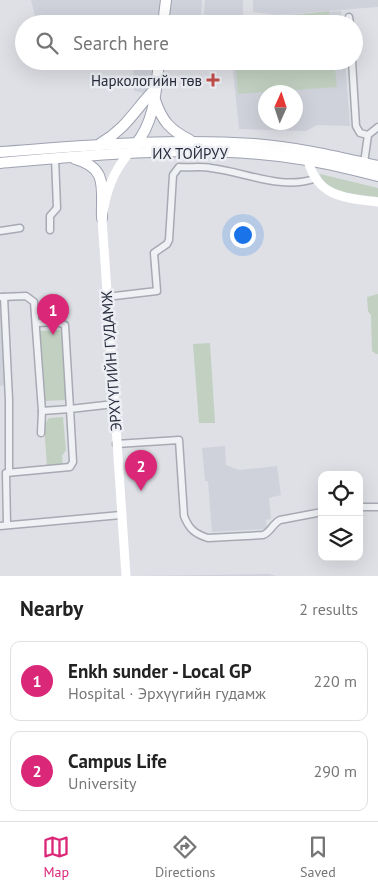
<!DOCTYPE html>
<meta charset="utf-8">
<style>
:root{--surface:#fff;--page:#f6f6f6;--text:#222;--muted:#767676;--line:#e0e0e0;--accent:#db2777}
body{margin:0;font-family:"PT Sans",sans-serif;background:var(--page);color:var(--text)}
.controls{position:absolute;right:15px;bottom:15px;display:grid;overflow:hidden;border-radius:10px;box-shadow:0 5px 20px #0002}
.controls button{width:45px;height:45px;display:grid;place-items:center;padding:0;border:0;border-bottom:1px solid var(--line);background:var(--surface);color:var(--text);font:25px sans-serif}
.compass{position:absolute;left:258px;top:85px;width:45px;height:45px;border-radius:50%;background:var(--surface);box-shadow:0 5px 20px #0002;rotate:3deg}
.you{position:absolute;left:242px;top:234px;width:18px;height:18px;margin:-12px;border:4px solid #fff;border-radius:50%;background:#1a73e8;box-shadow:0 0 0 8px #1a73e833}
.badge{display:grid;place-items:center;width:32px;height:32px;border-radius:50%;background:var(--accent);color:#fff;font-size:16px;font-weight:700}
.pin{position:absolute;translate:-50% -41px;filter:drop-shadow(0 1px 2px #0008)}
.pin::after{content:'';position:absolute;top:26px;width:18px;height:15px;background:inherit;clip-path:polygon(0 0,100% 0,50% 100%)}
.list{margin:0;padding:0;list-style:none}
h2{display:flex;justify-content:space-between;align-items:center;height:65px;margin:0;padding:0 20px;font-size:21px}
h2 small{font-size:16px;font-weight:400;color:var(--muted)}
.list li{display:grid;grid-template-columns:32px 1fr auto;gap:15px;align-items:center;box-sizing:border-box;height:80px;margin:0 10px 10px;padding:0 10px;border:1px solid var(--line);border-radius:10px}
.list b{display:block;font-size:19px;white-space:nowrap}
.list p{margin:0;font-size:16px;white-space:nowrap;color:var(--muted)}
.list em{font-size:16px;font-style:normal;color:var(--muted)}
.icon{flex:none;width:28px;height:28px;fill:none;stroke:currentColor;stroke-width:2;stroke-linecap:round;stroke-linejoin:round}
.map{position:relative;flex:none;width:378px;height:576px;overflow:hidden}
.search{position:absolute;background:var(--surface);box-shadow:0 5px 20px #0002;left:15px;right:15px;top:15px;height:55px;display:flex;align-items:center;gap:12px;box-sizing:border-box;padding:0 18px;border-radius:28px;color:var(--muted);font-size:19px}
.sheet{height:245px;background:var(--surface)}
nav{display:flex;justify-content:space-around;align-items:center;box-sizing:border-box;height:70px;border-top:1px solid var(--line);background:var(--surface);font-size:14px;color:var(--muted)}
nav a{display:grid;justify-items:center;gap:2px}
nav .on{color:var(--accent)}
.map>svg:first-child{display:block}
.built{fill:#d0d2db;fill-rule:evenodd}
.green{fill:#c1d0c0}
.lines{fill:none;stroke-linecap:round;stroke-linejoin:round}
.street-casing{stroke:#a7aab3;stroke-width:9}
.primary-casing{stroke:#9ea2b1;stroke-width:12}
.street{stroke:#f0f1f5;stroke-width:6}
.secondary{stroke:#fff;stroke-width:9}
.primary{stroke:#fff;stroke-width:10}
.poi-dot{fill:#c34e4b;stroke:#edeff4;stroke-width:2}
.labels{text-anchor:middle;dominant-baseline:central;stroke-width:5;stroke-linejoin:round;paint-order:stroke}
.poi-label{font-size:15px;fill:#282c3c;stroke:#edeff4;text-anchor:end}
.street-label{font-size:15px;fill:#282c3c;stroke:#edeff4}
</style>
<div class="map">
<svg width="378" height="576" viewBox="0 0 378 576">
<rect width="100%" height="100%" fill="#dee0e6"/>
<g class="built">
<polygon points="31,0 202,0 201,24 94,24 36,20"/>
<polygon points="205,0 243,0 243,24 203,24"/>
<polygon points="253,0 378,0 378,7 277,15 253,12"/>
<polygon points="341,11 342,24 278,24 282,15"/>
<polygon points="133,61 155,61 150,94 134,91"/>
<path d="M232,61H345L350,126L317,125L306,131L239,129ZM266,92H296V122H266Z"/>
<polygon points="0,301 6,385 0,386"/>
<polygon points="225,446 226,465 239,470 277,466 281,495 269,498 271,519 266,520 267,529 212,532 208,481 205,481 202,448"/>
<polygon points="269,574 276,576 138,576"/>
</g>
<g class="green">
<polygon points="329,11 330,24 281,24 285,16"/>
<polygon points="249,61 334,61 337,87 238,94 236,67 245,66"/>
<path d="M320,174L378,188V197C362,195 323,193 320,174Z"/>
<polygon points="378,294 378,354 376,354 372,351 371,315 368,311 367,297"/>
<polygon points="63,330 67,400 43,401 39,331"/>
<polygon points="210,343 215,423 199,423 193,344"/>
<polygon points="63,417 66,450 62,456 63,466 47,467 44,425 49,418"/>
</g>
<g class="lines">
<g class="street-casing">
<g id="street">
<polyline points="349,17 350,24"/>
<polyline points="352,61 356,126 360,133 368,135"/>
<polyline points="364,163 368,135 378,127"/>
<polyline points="50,230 50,216 57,208 55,158"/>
<polyline points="0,231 20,228"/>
<polyline points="1,297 26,296 34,302 42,411 41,433"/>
<polyline points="4,297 9,400 9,472"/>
<path d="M106,297L157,291L154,253L167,244L169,240L173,175L179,167C190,168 200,166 211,168C245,172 280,190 314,179"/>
<polyline points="36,323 57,322 65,325 70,409 42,411"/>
<path d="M116,444L179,440L184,516C189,529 195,534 208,538L263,535C271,532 272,524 280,520L322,512"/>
<polyline points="359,507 378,507"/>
<polyline points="7,525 6,473 70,467 73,462 70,409 114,404"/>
<polyline points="0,526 121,515"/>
</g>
</g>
<g class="primary-casing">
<g id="primary">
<polyline points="163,24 166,0"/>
<path d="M155,100C162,121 170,130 190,140"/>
<path d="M101,143C128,127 135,109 156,88"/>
<path d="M135,145C155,122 156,90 159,61"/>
<path d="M0,152C85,146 169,138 254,144C296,147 338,157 378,166"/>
<path d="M75,159C109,168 101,189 102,218"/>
<path d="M0,163C102,154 206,143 307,160C331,164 355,170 378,176"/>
</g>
</g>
<use href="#street" class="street"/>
<g class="secondary">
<path d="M308,160C317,197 345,198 378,202"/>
<path d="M126,576L102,218C106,192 112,173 129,153"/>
</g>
<use href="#primary" class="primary"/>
</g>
<path class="poi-dot" d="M210.5 72.5h5v5h5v5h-5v5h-5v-5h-5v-5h5z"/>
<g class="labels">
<g class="poi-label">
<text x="202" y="80">Наркологийн төв</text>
</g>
<g class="street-label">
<text x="190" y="153">ИХ ТОЙРУУ</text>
<text transform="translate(111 361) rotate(-94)">ЭРХҮҮГИЙН ГУДАМЖ</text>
</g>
</g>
</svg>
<div class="controls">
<button><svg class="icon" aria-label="locate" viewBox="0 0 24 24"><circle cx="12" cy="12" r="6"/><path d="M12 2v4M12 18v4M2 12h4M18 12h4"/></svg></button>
<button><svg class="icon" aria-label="layers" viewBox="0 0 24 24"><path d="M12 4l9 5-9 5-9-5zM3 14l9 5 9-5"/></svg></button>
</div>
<svg class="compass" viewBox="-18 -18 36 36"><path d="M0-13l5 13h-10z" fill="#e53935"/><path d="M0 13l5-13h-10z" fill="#767676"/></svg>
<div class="you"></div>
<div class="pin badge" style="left:53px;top:335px">1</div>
<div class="pin badge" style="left:141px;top:491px">2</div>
<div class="search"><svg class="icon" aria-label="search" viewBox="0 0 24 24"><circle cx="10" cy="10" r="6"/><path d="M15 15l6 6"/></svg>Search here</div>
</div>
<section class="sheet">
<h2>Nearby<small>2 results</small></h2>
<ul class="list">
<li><span class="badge">1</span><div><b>Enkh sunder - Local GP</b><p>Hospital · Эрхүүгийн гудамж</p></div><em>220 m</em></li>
<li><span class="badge">2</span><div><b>Campus Life</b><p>University</p></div><em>290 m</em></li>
</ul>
</section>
<nav>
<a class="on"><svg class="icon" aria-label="map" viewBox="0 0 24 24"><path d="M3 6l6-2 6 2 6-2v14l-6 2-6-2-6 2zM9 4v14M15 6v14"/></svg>Map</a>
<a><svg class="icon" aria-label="directions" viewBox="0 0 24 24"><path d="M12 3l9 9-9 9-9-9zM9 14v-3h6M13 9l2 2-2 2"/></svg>Directions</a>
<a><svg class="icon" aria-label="saved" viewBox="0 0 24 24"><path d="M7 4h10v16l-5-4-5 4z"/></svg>Saved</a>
</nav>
